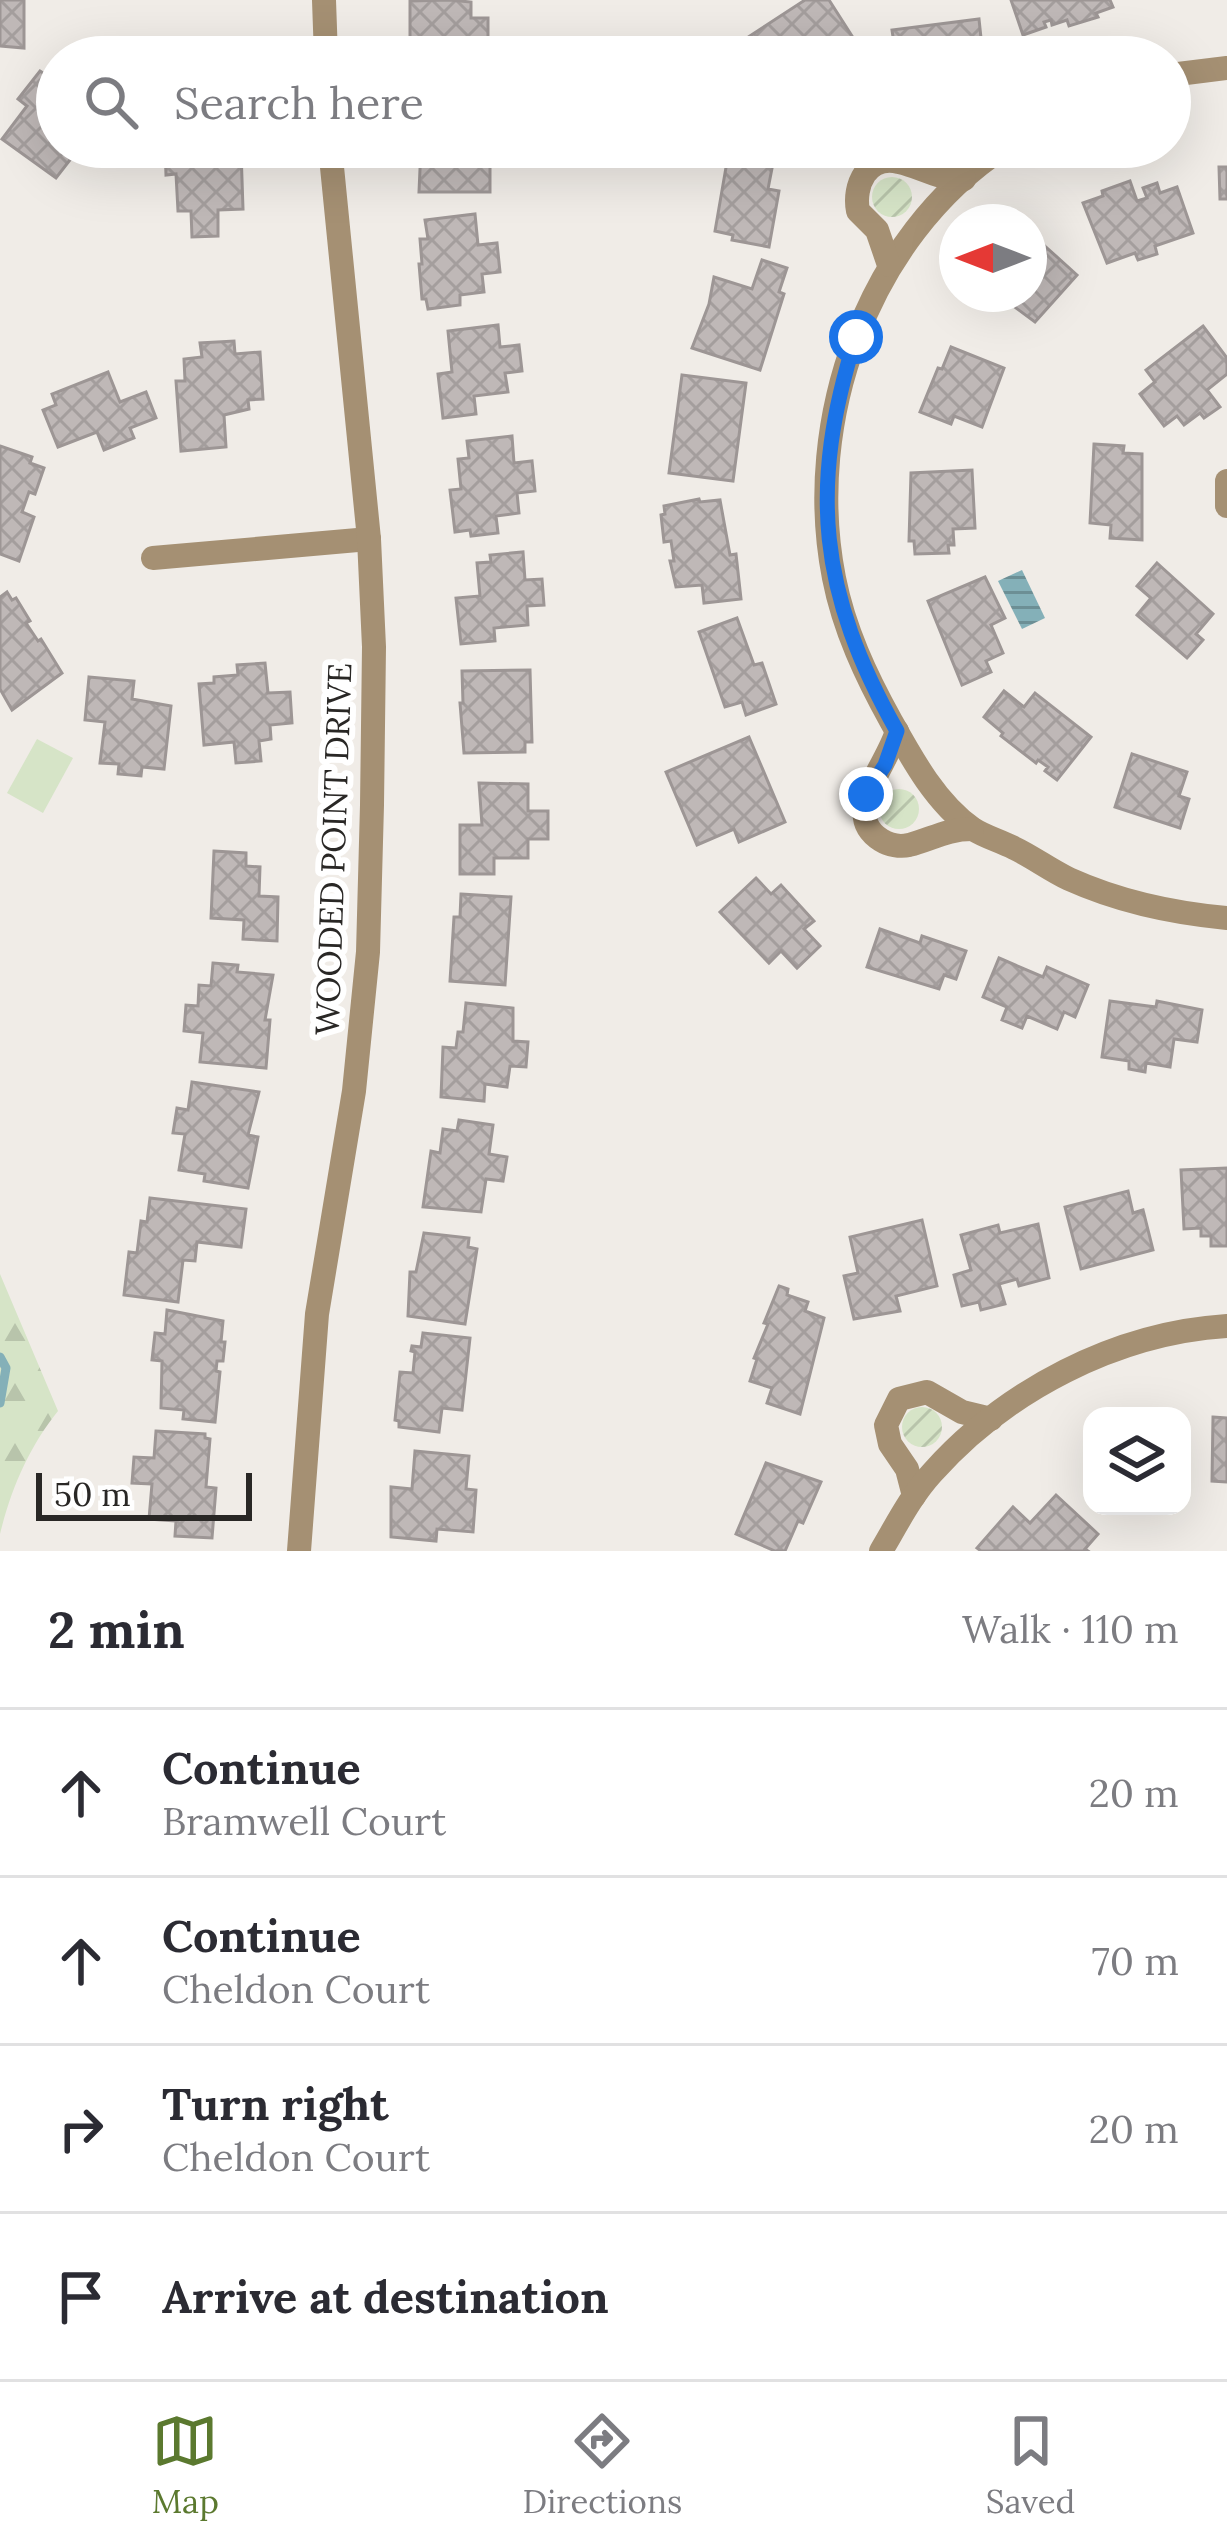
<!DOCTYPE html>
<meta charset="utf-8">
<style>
:root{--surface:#fff;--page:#f2f2f3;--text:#2b2b33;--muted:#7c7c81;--line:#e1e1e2;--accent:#5b792f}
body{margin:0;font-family:Lora,serif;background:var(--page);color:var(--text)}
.controls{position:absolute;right:36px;bottom:36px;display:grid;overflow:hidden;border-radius:24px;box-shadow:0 12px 48px #0002}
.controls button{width:108px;height:108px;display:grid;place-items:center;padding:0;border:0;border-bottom:3px solid var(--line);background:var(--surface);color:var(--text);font:60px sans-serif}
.compass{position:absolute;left:939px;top:204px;width:108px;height:108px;border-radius:50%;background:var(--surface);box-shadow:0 12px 48px #0002;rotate:270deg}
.scale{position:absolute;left:36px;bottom:30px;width:216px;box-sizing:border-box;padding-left:12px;border:6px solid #292725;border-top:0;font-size:33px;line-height:42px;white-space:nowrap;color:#292725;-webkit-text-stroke:9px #fff;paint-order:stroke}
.stop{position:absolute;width:36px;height:36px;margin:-27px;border:9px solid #1a73e8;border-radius:50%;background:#fff}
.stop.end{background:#1a73e8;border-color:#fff;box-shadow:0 3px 12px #0008}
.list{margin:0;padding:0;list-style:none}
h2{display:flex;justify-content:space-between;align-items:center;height:156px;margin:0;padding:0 48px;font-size:51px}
h2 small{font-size:39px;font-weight:400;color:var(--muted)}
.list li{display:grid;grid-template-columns:78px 1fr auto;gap:36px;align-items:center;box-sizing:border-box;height:168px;padding:0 48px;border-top:3px solid var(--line)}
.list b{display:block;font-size:45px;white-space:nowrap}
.list p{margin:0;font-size:39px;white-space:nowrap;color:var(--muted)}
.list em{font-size:39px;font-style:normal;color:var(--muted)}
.icon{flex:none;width:66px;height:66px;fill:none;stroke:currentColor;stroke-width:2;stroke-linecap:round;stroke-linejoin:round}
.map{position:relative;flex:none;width:1227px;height:1551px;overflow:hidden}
.search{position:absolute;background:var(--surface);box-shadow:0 12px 48px #0002;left:36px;right:36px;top:36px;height:132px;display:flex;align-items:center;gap:30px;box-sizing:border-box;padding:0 42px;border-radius:66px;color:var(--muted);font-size:45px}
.sheet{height:828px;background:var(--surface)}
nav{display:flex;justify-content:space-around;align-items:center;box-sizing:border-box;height:168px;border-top:3px solid var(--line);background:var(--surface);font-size:33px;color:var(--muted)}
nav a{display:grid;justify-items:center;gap:6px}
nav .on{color:var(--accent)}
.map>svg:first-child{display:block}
.forest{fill:url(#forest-firs)}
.garden{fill:url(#garden-furrows)}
.pitch{fill:#d6e4c7}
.water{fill:url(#water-rules)}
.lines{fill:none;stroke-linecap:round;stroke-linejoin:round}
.stream{stroke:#84b0b8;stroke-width:9}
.building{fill:url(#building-cross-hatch);stroke:#9d9695;stroke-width:3}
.minor{stroke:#a59073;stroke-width:24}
.route{stroke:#1a73e8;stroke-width:15}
.labels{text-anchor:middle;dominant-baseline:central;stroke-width:12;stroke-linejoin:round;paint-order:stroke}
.street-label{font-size:33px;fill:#292725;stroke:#fff}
</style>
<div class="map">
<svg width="1227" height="1551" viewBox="0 0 1227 1551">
<defs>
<pattern id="forest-firs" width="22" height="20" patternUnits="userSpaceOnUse" patternTransform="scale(3)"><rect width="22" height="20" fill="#d6e4c7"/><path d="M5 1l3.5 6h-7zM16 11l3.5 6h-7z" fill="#b8c4ab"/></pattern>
<pattern id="garden-furrows" width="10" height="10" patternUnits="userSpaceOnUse" patternTransform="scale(3)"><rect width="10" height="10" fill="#d6e4c7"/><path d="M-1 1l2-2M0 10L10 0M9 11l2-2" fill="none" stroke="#b8c4ab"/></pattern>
<pattern id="water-rules" width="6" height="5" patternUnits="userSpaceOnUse" patternTransform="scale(3)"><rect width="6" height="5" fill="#84b0b8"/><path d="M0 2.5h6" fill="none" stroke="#6c8f95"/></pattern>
<pattern id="building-cross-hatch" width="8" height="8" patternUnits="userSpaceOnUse" patternTransform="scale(3)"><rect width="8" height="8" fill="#bfb8b7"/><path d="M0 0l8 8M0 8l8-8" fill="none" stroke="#a49e9d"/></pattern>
</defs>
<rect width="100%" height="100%" fill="#f0ece7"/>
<path class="forest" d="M0,1274L58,1411C29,1447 11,1489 0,1534Z"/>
<g class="garden">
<circle cx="892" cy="197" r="20"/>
<circle cx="899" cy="809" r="20"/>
<circle cx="922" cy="1427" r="20"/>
</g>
<polygon class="pitch" points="37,739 73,758 43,813 7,793"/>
<polygon class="water" points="1022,570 1045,618 1022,629 998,581"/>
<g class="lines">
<polyline class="stream" points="0,1357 6,1368 0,1403"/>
</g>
<g class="building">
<polygon points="0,0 24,0 24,48 0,46"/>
<polygon points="449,0 471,2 471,18 488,18 488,46 471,46 470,54 476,57 420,57 420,39 410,38 410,1"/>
<polygon points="805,0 829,0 861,50 851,57 739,57 733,47"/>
<polygon points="1011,0 1110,0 1113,7 1096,13 1098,17 1069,26 1067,20 1052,25 1051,20 1044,22 1046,27 1023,35"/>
<polygon points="979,19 983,57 896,57 892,30"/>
<polygon points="40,71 57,82 57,147 80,147 56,178 2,139 27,106 18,99"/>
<polygon points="165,147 241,150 243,209 218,210 218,236 192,237 191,211 178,211 176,174 166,175"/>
<polygon points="421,147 490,147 490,192 419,192"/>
<polygon points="729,150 774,158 768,189 779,191 769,247 732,240 733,235 715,231"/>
<polygon points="1219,167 1227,167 1227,199 1220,199"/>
<polygon points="1130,181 1137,201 1147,198 1143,188 1157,183 1160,193 1177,187 1193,233 1155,246 1157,254 1138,260 1135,253 1107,263 1083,203 1103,196 1102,191"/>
<polygon points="475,214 478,245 497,243 500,272 482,274 484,292 460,295 460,305 428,309 426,299 422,299 419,264 422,264 420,239 428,239 425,220"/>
<polygon points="1037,239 1077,275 1035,322 997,294 1029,294 1029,247"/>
<polygon points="762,260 787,268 779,292 784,294 760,370 692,348 709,304 714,277 752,289"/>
<polygon points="498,325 500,347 519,345 522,371 505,373 508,392 474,396 476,414 443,418 438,374 452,372 448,331"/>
<polygon points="1203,326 1227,358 1227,374 1207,390 1220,407 1204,418 1200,413 1184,425 1177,416 1164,426 1140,394 1155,382 1146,370"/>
<polygon points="234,341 235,354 260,352 263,399 248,400 249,409 224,415 226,447 181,451 176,381 185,381 184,359 202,357 200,343"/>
<polygon points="951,347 1004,368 982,427 954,416 951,424 920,412 938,368 942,369"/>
<polygon points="108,372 120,402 146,392 156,418 130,428 134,438 104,450 97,432 58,447 43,410 56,405 52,394"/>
<polygon points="682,375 746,383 733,481 669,473"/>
<polygon points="512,436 514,463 532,461 535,491 517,493 519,513 496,516 498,533 471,536 470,530 455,532 450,490 461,489 458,459 469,458 467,441"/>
<polygon points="1094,444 1124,446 1123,453 1142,454 1142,540 1110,538 1111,525 1090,523"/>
<polygon points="0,446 32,457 30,463 44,468 35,494 29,492 22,512 34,517 19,561 0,554"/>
<polygon points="972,470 975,528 953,529 954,545 948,545 949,553 915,554 914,541 909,541 911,473"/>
<polygon points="699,499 700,502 720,500 730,555 736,554 741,599 704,603 702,585 676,587 670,561 674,561 671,541 664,542 661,515 665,514 664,506"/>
<polygon points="523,552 525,580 542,579 544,605 527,606 528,625 494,628 495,641 461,644 456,598 480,596 477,563 491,562 490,555"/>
<polygon points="1157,563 1213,614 1196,634 1203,640 1187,658 1137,615 1151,598 1137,586"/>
<polygon points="985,577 1005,618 991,625 1003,653 986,661 991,672 962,685 928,601"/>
<polygon points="7,592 12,600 16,598 30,621 26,623 38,641 41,639 62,673 12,710 0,689 0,597"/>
<polygon points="737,618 754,665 762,663 776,704 746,715 742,702 725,707 699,632"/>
<polygon points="265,663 268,693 290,692 292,723 270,725 271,739 259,741 261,761 236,763 234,742 204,745 199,684 214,683 214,677 238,675 237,665"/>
<polygon points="530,670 532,742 525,742 525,752 464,753 460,703 463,703 462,671"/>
<polygon points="89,677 134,681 132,699 171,706 164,769 142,767 141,776 118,774 119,764 100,763 105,722 85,720"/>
<polygon points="1004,691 1024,707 1035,693 1091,737 1057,780 1045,771 1048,767 1038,760 1036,763 1001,736 1003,733 984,717"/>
<polygon points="749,737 785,822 739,842 734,829 697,845 666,772"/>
<polygon points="1132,754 1187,772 1179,796 1189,799 1180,828 1115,807"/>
<polygon points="479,783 528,784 528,811 548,811 548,839 528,839 528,858 494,858 494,874 460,874 460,825 482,825"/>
<polygon points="214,851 246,853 246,866 260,867 259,896 278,897 277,941 243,939 244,920 211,918"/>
<polygon points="756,878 771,894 781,885 814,921 804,929 820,946 797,968 781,951 769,963 720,912"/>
<polygon points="461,894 511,897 505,985 450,981 454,917 460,917"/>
<polygon points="880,929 920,943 922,936 966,951 956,979 944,975 939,989 867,967"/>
<polygon points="999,958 1043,977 1047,967 1088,985 1075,1017 1064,1012 1057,1029 1027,1016 1022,1028 1002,1020 1007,1007 983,997"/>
<polygon points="213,963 238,965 237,972 273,975 265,1020 270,1020 266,1068 200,1062 203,1033 184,1031 186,1005 198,1006 199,985 211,986"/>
<polygon points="1110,1001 1156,1007 1157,1001 1202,1010 1197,1042 1174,1039 1170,1067 1146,1063 1145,1072 1129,1069 1129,1061 1102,1057"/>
<polygon points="466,1003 513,1008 513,1041 528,1042 526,1067 510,1066 507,1087 485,1084 484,1101 441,1097 443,1047 456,1048 458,1032 463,1032"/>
<polygon points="192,1082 259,1092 248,1135 258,1137 248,1188 204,1181 205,1174 179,1170 185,1134 173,1133 177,1108 188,1110"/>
<polygon points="459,1120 493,1125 489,1154 507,1157 503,1181 486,1179 481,1212 423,1207 431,1151 440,1153 443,1129 457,1131"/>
<polygon points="1227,1168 1227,1246 1211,1246 1211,1236 1201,1236 1201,1228 1184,1229 1181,1170"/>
<polygon points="1128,1191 1133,1213 1143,1210 1153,1250 1081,1269 1065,1207"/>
<polygon points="150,1198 246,1209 241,1247 197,1242 195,1261 183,1260 178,1302 124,1295 129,1252 137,1253 141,1221 147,1222"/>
<polygon points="922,1220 937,1286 896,1296 900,1311 854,1319 844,1276 858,1273 850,1237"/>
<polygon points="1038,1224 1049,1278 1019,1286 1017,1279 999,1284 1005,1304 981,1310 979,1302 962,1306 954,1275 971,1270 961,1235 998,1225 1000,1233"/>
<polygon points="424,1233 469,1238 468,1247 477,1249 465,1324 408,1316 410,1272 416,1272"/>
<polygon points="779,1286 788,1289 787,1295 808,1302 805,1311 824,1318 800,1414 767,1403 772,1388 750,1381 757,1359 754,1358 768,1324 764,1323"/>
<polygon points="167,1310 223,1321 221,1342 225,1342 223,1361 217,1361 216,1371 220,1372 215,1422 183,1419 184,1410 161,1408 162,1361 152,1360 155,1333 165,1334"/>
<polygon points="423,1333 470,1338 462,1410 442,1408 439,1432 399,1427 399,1421 395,1420 400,1372 413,1373 415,1352 411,1351 412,1346 421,1347"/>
<polygon points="1213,1417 1227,1418 1227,1482 1212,1481"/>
<polygon points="156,1431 205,1434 205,1438 210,1439 206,1487 216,1488 212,1538 175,1536 176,1521 149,1519 152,1484 132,1483 134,1457 154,1458"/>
<polygon points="415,1451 469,1456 466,1489 476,1490 473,1532 437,1529 436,1541 391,1537 391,1487 412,1489"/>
<polygon points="766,1463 821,1482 803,1523 798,1521 785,1551 775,1551 736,1534"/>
<polygon points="1056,1495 1098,1534 1085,1549 1088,1551 981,1551 977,1548 1013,1507 1030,1523"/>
</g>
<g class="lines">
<g class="minor">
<polyline points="324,0 326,57"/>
<polyline points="1170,75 1227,68"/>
<path d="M1004,147C867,237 803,421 834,578C844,629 866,676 891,721C912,759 936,803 973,829C985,837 1001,841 1014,848C1033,857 1050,870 1069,879C1120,902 1172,913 1227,918"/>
<path d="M889,265L877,230L858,211C853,186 867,154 899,162C922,167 938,179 964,179"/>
<polyline points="1227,481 1227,506"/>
<polyline points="153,558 369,539"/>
<path d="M897,731C887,766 840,814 881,840C889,845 900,847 909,845C932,839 947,829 972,829"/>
<polyline points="914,1496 907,1469 890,1444 886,1425 899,1399 927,1392 962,1412 991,1419"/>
<polyline points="299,1551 317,1314 354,1091 368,952 372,805 374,647 369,539 330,147"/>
<path d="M881,1551C897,1524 911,1496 932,1473C1006,1390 1116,1333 1227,1326"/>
</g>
</g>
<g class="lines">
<path class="route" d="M856,337C808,488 819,593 897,731L885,765L866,794"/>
</g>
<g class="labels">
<g class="street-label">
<text transform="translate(333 849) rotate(-88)">WOODED POINT DRIVE</text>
</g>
</g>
</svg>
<div class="controls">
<button><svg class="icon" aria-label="layers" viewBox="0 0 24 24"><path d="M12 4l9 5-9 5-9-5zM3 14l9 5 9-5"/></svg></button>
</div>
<svg class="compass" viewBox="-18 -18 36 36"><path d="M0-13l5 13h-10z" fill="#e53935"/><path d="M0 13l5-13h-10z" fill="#7c7c81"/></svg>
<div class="scale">50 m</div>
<div class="stop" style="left:856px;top:337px"></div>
<div class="stop end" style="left:866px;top:794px"></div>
<div class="search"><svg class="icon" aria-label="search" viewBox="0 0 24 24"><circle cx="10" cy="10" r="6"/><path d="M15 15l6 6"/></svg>Search here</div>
</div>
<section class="sheet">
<h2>2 min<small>Walk · 110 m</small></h2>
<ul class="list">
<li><svg class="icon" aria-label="ahead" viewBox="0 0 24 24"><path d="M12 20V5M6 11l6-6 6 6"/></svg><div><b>Continue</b><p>Bramwell Court</p></div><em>20 m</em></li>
<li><svg class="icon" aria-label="ahead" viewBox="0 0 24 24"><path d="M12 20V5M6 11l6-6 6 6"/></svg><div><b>Continue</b><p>Cheldon Court</p></div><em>70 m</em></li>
<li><svg class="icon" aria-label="right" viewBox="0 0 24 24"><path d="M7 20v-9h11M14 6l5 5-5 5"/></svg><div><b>Turn right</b><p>Cheldon Court</p></div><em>20 m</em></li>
<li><svg class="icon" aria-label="arrive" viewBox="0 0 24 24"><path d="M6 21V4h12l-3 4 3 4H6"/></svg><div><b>Arrive at destination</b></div></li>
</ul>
</section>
<nav>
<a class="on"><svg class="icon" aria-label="map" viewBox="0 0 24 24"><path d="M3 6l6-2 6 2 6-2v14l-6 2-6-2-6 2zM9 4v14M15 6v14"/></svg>Map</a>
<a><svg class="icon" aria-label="directions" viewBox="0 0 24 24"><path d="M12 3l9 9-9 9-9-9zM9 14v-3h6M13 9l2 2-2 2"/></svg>Directions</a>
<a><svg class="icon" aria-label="saved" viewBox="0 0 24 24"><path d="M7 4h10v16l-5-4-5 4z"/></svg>Saved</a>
</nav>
